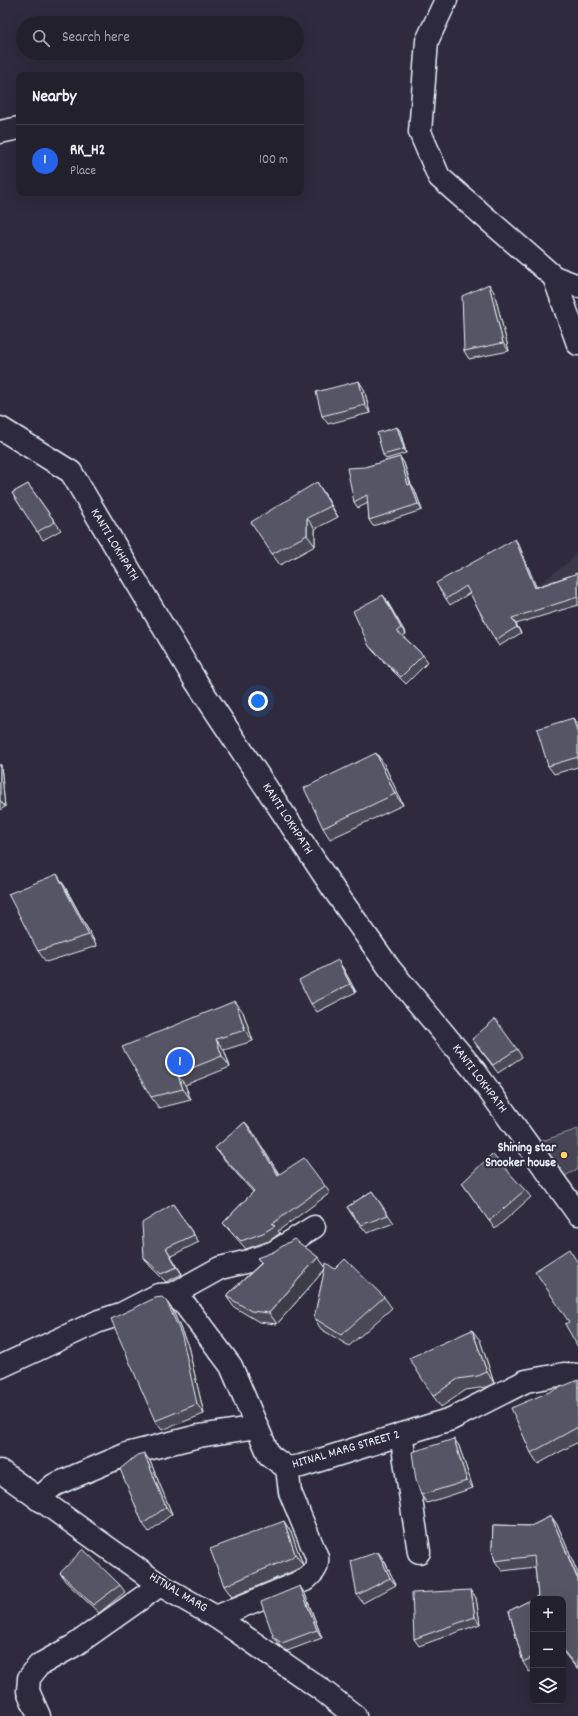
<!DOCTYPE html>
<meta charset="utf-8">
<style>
:root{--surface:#23202e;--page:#2b2836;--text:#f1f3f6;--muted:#a3a3aa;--line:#403e4a;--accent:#2563eb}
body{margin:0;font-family:Dekko,sans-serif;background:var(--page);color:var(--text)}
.controls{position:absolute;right:12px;bottom:12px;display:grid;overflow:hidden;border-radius:8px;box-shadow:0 4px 16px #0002}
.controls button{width:36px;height:36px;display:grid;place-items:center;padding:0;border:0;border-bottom:1px solid var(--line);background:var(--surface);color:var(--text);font:20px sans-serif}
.you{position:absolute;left:258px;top:701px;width:14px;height:14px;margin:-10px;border:3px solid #fff;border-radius:50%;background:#1a73e8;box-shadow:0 0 0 6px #1a73e833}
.badge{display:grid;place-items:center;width:26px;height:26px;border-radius:50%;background:var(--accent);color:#fff;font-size:13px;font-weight:700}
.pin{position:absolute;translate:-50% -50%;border:2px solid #fff;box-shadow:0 1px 4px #0006}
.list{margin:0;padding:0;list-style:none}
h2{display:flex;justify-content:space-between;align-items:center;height:52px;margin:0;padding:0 16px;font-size:17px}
h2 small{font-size:13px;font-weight:400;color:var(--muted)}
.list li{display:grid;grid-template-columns:26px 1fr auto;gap:12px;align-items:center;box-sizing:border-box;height:72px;padding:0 16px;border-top:1px solid var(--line)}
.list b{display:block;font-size:15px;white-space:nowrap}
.list p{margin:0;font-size:13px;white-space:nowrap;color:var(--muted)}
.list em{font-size:13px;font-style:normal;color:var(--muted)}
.icon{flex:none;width:22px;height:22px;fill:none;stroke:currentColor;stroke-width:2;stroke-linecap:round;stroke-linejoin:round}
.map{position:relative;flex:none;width:578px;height:1716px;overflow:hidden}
.search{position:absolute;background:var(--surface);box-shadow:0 4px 16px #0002;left:16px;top:16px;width:288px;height:44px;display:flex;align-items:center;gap:10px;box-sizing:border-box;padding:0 14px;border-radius:22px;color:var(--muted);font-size:15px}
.panel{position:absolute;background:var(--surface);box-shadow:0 4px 16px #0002;left:16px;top:72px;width:288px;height:124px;border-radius:8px}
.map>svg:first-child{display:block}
.built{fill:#3b3749}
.green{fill:#464455;stroke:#979aa6}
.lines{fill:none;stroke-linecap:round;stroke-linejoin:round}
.minor-casing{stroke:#e8f1f8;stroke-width:25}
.major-casing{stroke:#e8f1f8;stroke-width:25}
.minor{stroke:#2f2a3d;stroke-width:22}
.major{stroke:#2f2a3d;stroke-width:22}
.wall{fill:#4b4957;stroke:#e8f1f8}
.shaded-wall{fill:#3d3c47;stroke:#e8f1f8}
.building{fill:#575565;stroke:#e8f1f8}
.poi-dot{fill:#ffd166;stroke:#2f2a3d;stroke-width:1.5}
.labels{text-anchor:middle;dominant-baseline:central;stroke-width:4;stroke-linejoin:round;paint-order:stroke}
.street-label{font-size:13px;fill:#e8f1f8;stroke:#2f2a3d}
.poi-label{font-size:13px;font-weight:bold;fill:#e8f1f8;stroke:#2f2a3d;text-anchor:end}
</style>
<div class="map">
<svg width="578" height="1716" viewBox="0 0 578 1716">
<rect width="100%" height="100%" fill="#2f2a3d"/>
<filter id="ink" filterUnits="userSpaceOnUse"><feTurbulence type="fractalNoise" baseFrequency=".025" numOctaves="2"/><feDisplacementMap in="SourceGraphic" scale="8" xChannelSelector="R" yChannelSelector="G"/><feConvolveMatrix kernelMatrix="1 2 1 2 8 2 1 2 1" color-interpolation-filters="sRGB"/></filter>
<g filter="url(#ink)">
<polygon class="built" points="578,548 578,605 550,613 536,586 570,561"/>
<polygon class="green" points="578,1129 578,1169 561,1178 542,1141"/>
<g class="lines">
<g class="minor-casing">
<g id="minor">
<polyline points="446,0 427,41 420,132 439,177 554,277 578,286"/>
<polyline points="0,132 19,128"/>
<polyline points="554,277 578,344"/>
<polyline points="173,1294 220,1268 249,1261 274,1252 314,1227"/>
<polyline points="0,1367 99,1321 121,1314 158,1295 173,1294 186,1306 231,1366 269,1455 287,1468 301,1466 451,1419 526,1381 564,1374 578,1375"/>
<polyline points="401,1434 419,1552"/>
<polyline points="0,1471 160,1585 216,1617 322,1690 355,1716"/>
<polyline points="38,1499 54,1485 127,1454 199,1436 257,1427"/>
<path d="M216,1617L305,1580C313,1573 318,1569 317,1557L290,1492L287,1468"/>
<polyline points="39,1716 28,1691 29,1678 39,1665 75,1645 160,1585"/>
</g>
</g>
<g class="major-casing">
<polyline id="major" points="0,428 71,472 195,680 334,890 390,969 474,1070 578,1214"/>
</g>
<use href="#minor" class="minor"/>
<use href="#major" class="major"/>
</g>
<g class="wall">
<polygon points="494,292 509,351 469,359 464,351"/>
<polygon points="364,389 370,413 328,424 322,416"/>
<polygon points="397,427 400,431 406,453 386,459 383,455"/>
<polygon points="400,457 404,463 411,484 415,490 422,510 373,526 369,520 368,503 358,508 354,502 365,467"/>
<polygon points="28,484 61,530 43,540 12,493"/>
<polygon points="324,493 338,517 315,529 315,546 280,565 272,554"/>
<polygon points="519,545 536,587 578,573 578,605 516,624 521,633 499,646 495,640 470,593 450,605 446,599"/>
<polygon points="383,595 387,601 406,634 403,636 423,655 428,662 406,684 374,652 369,646"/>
<polygon points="573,718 578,725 578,767 554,774 548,766"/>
<polygon points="376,753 384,764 403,805 330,839 323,828"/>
<polygon points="0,764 1,765 5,807 0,810"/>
<polygon points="64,885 97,946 46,962 38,951"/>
<polygon points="343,968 356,992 317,1012 311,1004"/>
<polygon points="243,1012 253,1041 224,1050 230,1067 185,1085 191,1100 159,1108 151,1097"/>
<polygon points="472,1039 517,1049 522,1057 498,1073"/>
<polygon points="245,1122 279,1174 325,1186 330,1193 278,1231 280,1233 269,1241 246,1249 229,1230 223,1223 253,1192 221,1156 215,1148"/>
<polygon points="462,1183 525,1190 531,1197 495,1229"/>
<polygon points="372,1191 394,1223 367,1233 352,1215 347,1207"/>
<polygon points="173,1204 199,1242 171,1256 182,1274 166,1282 150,1266 144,1258"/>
<polygon points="318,1257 325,1267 335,1269 384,1297 392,1308 349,1346 321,1329 314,1318 325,1269 277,1324 259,1322 234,1307 226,1296 261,1263 257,1258"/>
<polygon points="167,1302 173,1311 188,1346 204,1414 162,1430 155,1421"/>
<polygon points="480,1340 494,1383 486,1387 466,1390 441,1407 433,1396"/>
<polygon points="578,1380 578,1442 538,1464 531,1453"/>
<polygon points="454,1439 459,1446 473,1488 427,1503 421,1495"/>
<polygon points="144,1453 150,1461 172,1514 149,1532 143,1524"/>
<polygon points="551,1516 558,1526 578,1574 578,1670 564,1653 563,1653 563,1599 533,1599 533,1670 529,1672 523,1662 509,1611 538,1596 535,1567 502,1571 495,1561 492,1549 493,1525 531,1526"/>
<polygon points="291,1532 303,1565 298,1569 232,1597 224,1586"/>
<polygon points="378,1552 384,1560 396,1585 363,1603 357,1595"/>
<polygon points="60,1573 120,1585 125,1592 99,1613 65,1581"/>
<polygon points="471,1590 476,1598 480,1624 419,1646 414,1639"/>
<polygon points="305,1594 322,1638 287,1651 280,1646 274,1638"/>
</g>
<g class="shaded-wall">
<polygon points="489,284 494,292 509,351 503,343"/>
<polygon points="359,381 364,389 370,413 365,405"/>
<polygon points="397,427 400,431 406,453 404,449"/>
<polygon points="400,457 404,463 412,491 408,485"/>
<polygon points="317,482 324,493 338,517 331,506"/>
<polygon points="411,484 415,490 422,510 418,504"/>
<polygon points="307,518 315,529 315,546 307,535"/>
<polygon points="515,539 519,545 539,594 535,588"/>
<polygon points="383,595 387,601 406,634 401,628"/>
<polygon points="512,618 516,624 521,633 517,627"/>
<polygon points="573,718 578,725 578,735"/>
<polygon points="376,753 384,764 403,805 395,794"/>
<polygon points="0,764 1,765 5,807 0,800"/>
<polygon points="57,874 64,885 97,946 89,935"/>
<polygon points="338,960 343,968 356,992 350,984"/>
<polygon points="235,1001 243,1012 253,1041 245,1030"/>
<polygon points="216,1039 224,1050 230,1067 222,1056"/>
<polygon points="177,1074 185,1085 191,1100 183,1089"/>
<polygon points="245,1122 251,1129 284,1182 278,1175"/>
<polygon points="166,1248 171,1256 182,1274 177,1267"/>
<polygon points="318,1257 326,1268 277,1324 269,1313"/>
<polygon points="167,1302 173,1311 188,1346 204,1414 197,1404"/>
<polygon points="472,1330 480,1340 494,1383 487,1372"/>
<polygon points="454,1439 459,1446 473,1488 467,1481"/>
<polygon points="144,1453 150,1461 172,1514 166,1507"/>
<polygon points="551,1516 558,1526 578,1574 578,1579"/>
<polygon points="284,1521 291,1532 303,1565 295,1554"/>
<polygon points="378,1552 384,1560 396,1585 390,1578"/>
<polygon points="300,1586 305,1594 322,1638 317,1630"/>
<polygon points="471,1590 476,1598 480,1624 475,1617"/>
</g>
<g class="building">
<polygon points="489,284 503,343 464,351 462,296"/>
<polygon points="359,381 365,405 322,416 316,392"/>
<polygon points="397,427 404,449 383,455 377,433"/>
<polygon points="400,457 408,485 411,484 418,504 369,520 367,495 354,502 347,468 365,467"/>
<polygon points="317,482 331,506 307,518 307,535 272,554 251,522"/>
<polygon points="28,484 55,522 37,532 12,493"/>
<polygon points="515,539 535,588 578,573 578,597 512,618 517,627 495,640 466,586 446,599 436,583"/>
<polygon points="383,595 401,628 397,631 423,655 401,677 369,646 353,611"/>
<polygon points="573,718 578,735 578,757 548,766 537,729"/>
<polygon points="376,753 395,794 323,828 304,788"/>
<polygon points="57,874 89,935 38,951 8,894"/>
<polygon points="338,960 350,984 311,1004 299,980"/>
<polygon points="235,1001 245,1030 216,1039 222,1056 177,1074 183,1089 151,1097 122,1047"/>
<polygon points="495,1019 517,1049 493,1065 472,1039"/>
<polygon points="245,1122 278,1175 304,1158 325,1186 272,1224 275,1226 263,1233 241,1241 223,1223 254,1191 215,1148"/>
<polygon points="492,1154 525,1190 489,1221 462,1183"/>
<polygon points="372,1191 388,1215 361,1225 347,1207"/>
<polygon points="173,1204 194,1235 166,1248 177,1267 161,1274 144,1258 142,1223"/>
<polygon points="294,1239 318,1257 269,1313 251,1311 226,1296 262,1263 257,1258 273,1252"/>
<polygon points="569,1249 578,1263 578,1347 565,1324 569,1322 535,1271"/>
<polygon points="345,1259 384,1297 341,1335 314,1318 326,1263 335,1269"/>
<polygon points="162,1297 167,1302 182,1336 197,1404 155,1421 111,1319 155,1298"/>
<polygon points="472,1330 487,1372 478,1376 458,1379 433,1396 409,1358"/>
<polygon points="578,1380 578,1427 531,1453 511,1408"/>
<polygon points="454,1439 467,1481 421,1495 416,1480 412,1452"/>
<polygon points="144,1453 166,1507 143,1524 120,1469 137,1455"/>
<polygon points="551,1516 577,1578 578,1578 578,1669 563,1650 563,1599 533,1599 533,1657 523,1662 509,1611 538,1596 534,1556 495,1561 492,1549 493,1525 531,1526"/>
<polygon points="284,1521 295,1554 291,1558 224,1586 210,1549"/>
<polygon points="83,1549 120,1585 93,1605 60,1573"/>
<polygon points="378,1552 390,1578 357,1595 351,1561"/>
<polygon points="300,1586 317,1630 282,1643 274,1638 261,1602"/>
<polygon points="471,1590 475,1617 414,1639 412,1593"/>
</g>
</g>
<circle class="poi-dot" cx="564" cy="1155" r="4"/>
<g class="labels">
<g class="street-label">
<text transform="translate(114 545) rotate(59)">KANTI LOKHPATH</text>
<text transform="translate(287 819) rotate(57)">KANTI LOKHPATH</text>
<text transform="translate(479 1079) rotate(53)">KANTI LOKHPATH</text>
<text transform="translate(346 1450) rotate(-16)">HITNAL MARG STREET 2</text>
<text transform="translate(178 1593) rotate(31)">HITNAL MARG</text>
</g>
<g class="poi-label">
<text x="556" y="1148">Shining star<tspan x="556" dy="15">Snooker house</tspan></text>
</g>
</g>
</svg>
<div class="controls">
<button>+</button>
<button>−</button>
<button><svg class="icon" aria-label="layers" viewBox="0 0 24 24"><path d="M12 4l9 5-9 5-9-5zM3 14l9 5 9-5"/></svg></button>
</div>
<div class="you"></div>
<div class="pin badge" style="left:180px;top:1062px">1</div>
<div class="search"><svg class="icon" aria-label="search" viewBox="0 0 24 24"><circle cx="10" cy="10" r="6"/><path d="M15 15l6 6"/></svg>Search here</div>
<section class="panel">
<h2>Nearby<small></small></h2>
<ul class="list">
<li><span class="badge">1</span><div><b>RK_H2</b><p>Place</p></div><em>100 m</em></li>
</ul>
</section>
</div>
